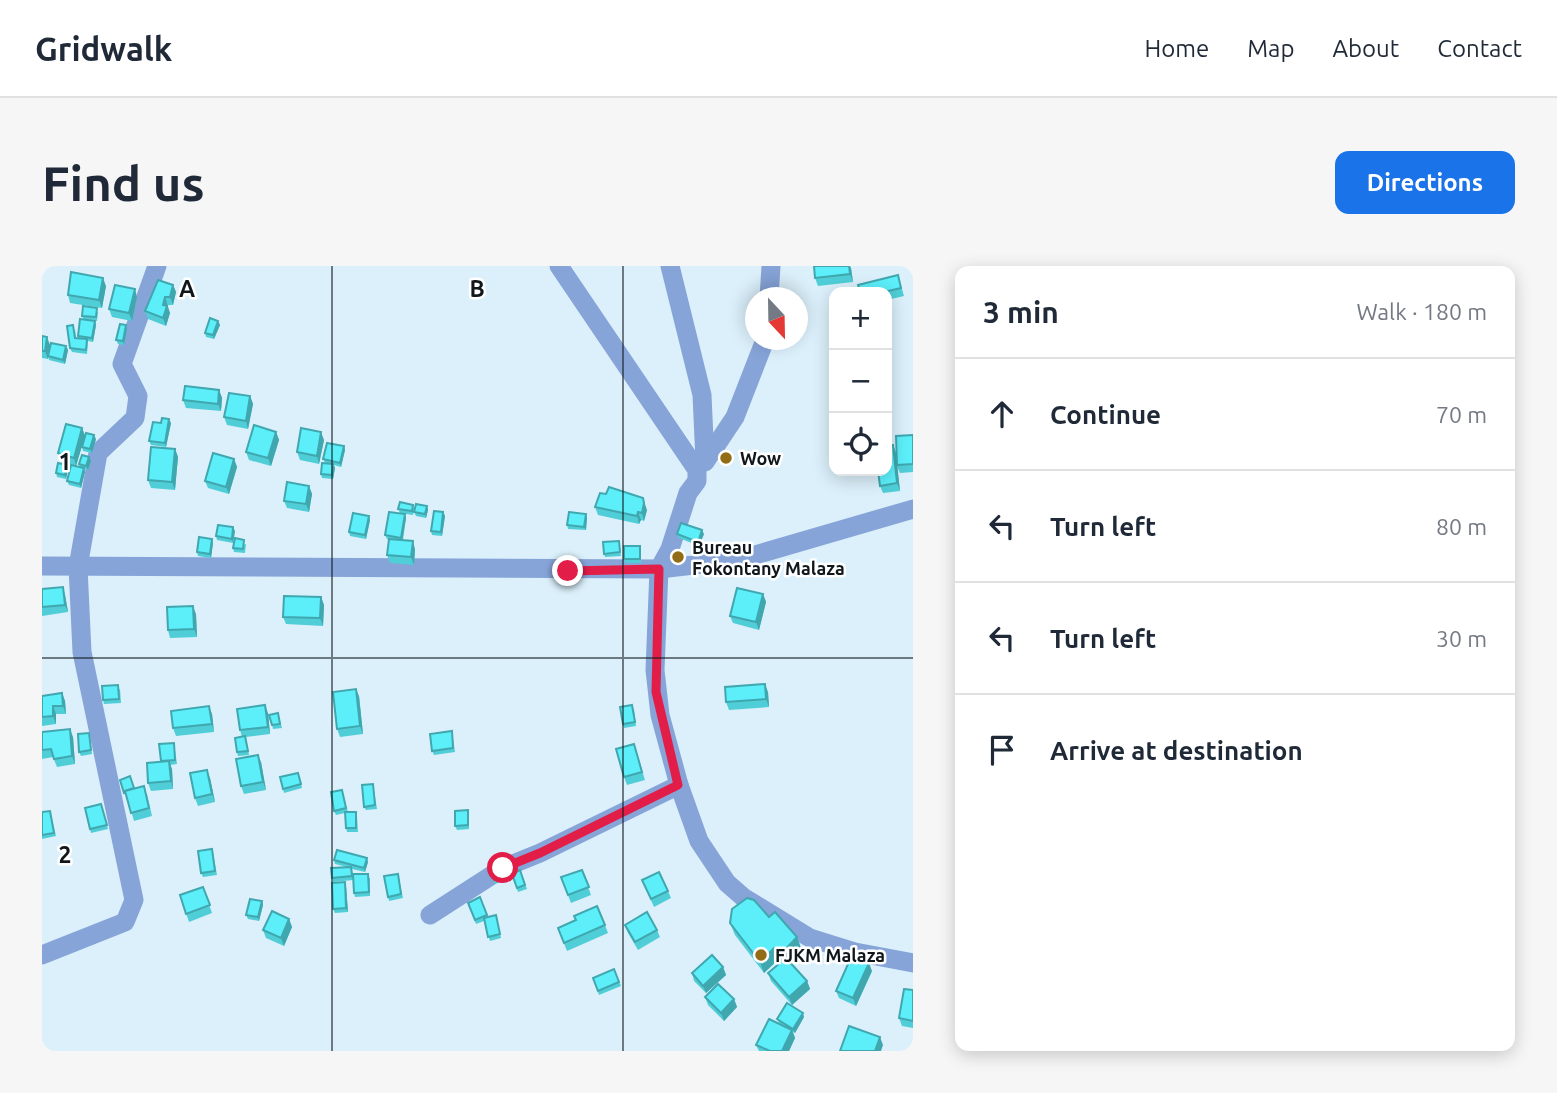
<!DOCTYPE html>
<meta charset="utf-8">
<style>
:root{--surface:#fff;--page:#f6f6f7;--text:#1f2937;--muted:#747a83;--line:#e0e1e3;--accent:#1a73e8}
body{margin:0;font-family:Ubuntu,sans-serif;background:var(--page);color:var(--text)}
.controls{position:absolute;right:21px;top:21px;display:grid;overflow:hidden;border-radius:14px;box-shadow:0 4px 18px #0003}
.controls button{width:63px;height:63px;display:grid;place-items:center;padding:0;border:0;border-bottom:2px solid var(--line);background:var(--surface);color:var(--text);font:35px sans-serif}
.compass{position:absolute;left:703px;top:21px;width:63px;height:63px;border-radius:50%;background:var(--surface);box-shadow:0 4px 18px #0003;rotate:158deg}
.stop{position:absolute;width:21px;height:21px;margin:-16px;border:5px solid #e11d48;border-radius:50%;background:#fff}
.stop.end{background:#e11d48;border-color:#fff;box-shadow:0 2px 7px #0008}
.list{margin:0;padding:0;list-style:none}
h2{display:flex;justify-content:space-between;align-items:center;height:91px;margin:0;padding:0 28px;font-size:30px}
h2 small{font-size:23px;font-weight:400;color:var(--muted)}
.list li{display:grid;grid-template-columns:46px 1fr auto;gap:21px;align-items:center;box-sizing:border-box;height:112px;padding:0 28px;border-top:2px solid var(--line)}
.list b{display:block;font-size:26px;white-space:nowrap}
.list em{font-size:23px;font-style:normal;color:var(--muted)}
.icon{flex:none;width:38px;height:38px;fill:none;stroke:currentColor;stroke-width:2;stroke-linecap:round;stroke-linejoin:round}
.map{position:relative;flex:none;width:871px;height:785px;overflow:hidden;border-radius:14px}
header{display:flex;align-items:center;gap:42px;box-sizing:border-box;height:98px;padding:0 35px;background:var(--surface);border-bottom:2px solid var(--line)}
header strong{font-size:33px}
nav{display:flex;gap:38px;margin-inline-start:auto;font-size:24px}
.intro{display:flex;align-items:center;justify-content:space-between;box-sizing:border-box;height:168px;padding:0 42px}
h1{margin:0;font-size:49px}
.button{padding:18px 32px;border-radius:14px;background:var(--accent);color:#fff;font-size:24px;font-weight:700}
main{display:flex;gap:42px;padding:0 42px}
aside{flex:1;background:var(--surface);border-radius:14px;box-shadow:0 4px 18px #0003}
.map>svg:first-child{display:block}
.lines{fill:none;stroke-linecap:round;stroke-linejoin:round}
.minor{stroke:#87a4d8;stroke-width:19}
.wall{fill:#4fced7}
.shaded-wall{fill:#40a7af}
.building{fill:#5ceffa;stroke:#40a7af;stroke-width:2}
.route{stroke:#e11d48;stroke-width:9}
.grid{fill:none;stroke:#10171b;stroke-width:2;stroke-opacity:0.55}
.poi-dot{fill:#936d15;stroke:#fff;stroke-width:2.5}
.labels{text-anchor:middle;dominant-baseline:central;stroke-width:5;stroke-linejoin:round;paint-order:stroke}
.poi-label{font-size:18px;font-weight:bold;fill:#10171b;stroke:#fff;text-anchor:start}
.grid-label{font-size:23px;text-anchor:middle;font-weight:bold;fill:#10171b;stroke:#fff;stroke-width:5;stroke-linejoin:round;paint-order:stroke}
</style>
<header>
<strong>Gridwalk</strong>
<nav><a>Home</a><a>Map</a><a>About</a><a>Contact</a></nav>
</header>
<div class="intro"><h1>Find us</h1><a class="button">Directions</a></div>
<main>
<div class="map">
<svg width="871" height="785" viewBox="0 0 871 785">
<rect width="100%" height="100%" fill="#dbf0fb"/>
<g class="lines">
<g class="minor">
<polyline points="517,0 655,204 655,215 646,227 628,283 617,303 613,404 618,449 637,519 657,575 685,617 701,631 768,672 813,686 871,697"/>
<polyline points="628,0 660,129 663,195"/>
<polyline points="727,32 729,0"/>
<polyline points="663,196 693,151 723,74"/>
<polyline points="0,300 617,303 696,294 871,243"/>
<polyline points="388,649 461,602 498,587 637,519"/>
<polyline points="0,689 83,656 92,634 40,386 36,301 56,187 93,152 96,130 80,98 115,0"/>
</g>
</g>
<g class="wall">
<polygon points="809,2 811,16 776,20 773,12"/>
<polygon points="856,9 862,30 845,34 845,26 818,26"/>
<polygon points="131,19 134,26 131,39 126,39 125,41 128,47 124,60 106,53 103,45"/>
<polygon points="64,20 60,42 28,37 26,29"/>
<polygon points="95,31 90,55 70,51 67,43"/>
<polygon points="56,46 55,55 42,54 40,50"/>
<polygon points="176,55 178,59 172,73 164,71 163,67"/>
<polygon points="845,55 849,81 845,81"/>
<polygon points="54,59 51,76 46,75 45,88 30,86 28,82 33,63 34,72 36,73 36,70"/>
<polygon points="85,63 82,79 76,78 74,74"/>
<polygon points="0,70 8,79 6,93 0,92"/>
<polygon points="24,80 26,84 23,98 7,94 6,90"/>
<polygon points="177,124 180,132 179,145 144,142 141,134"/>
<polygon points="208,130 211,138 206,163 185,159 182,151"/>
<polygon points="129,157 124,181 109,179 107,175"/>
<polygon points="40,162 43,170 34,200 19,195 16,187"/>
<polygon points="234,166 237,174 229,200 207,194 204,186"/>
<polygon points="871,169 871,206 858,207 855,200 858,225 841,227 838,220 851,179 854,187 855,196"/>
<polygon points="54,173 50,187 41,185 40,181"/>
<polygon points="282,174 277,198 258,194 255,186"/>
<polygon points="302,180 303,184 299,201 292,199 293,202 291,213 280,212 279,208 283,197 281,193"/>
<polygon points="133,183 136,191 133,224 109,222 106,214"/>
<polygon points="192,193 195,201 187,228 166,222 163,215"/>
<polygon points="49,195 46,204 42,203 43,206 39,222 27,219 25,215 38,202 37,198"/>
<polygon points="25,199 26,203 24,213 15,211 14,207"/>
<polygon points="267,220 270,228 267,246 245,242 242,235"/>
<polygon points="371,239 372,243 371,249 358,247 356,243"/>
<polygon points="385,240 386,244 384,252 374,250 372,246"/>
<polygon points="553,241 605,244 602,255 599,254 597,258 556,249"/>
<polygon points="401,246 403,250 400,270 390,269 389,265"/>
<polygon points="544,248 545,252 544,264 526,263 525,259"/>
<polygon points="364,252 361,274 373,283 372,299 348,297 345,289 347,274 345,273 343,269"/>
<polygon points="328,254 324,273 308,270 307,266"/>
<polygon points="193,265 191,277 175,274 174,270"/>
<polygon points="635,268 662,268 657,280 637,272"/>
<polygon points="577,275 579,290 563,291 562,288"/>
<polygon points="171,277 169,292 156,290 155,286"/>
<polygon points="204,278 203,287 192,286 191,282"/>
<polygon points="598,280 599,284 599,297 583,297 582,293"/>
<polygon points="0,323 23,329 26,346 0,350"/>
<polygon points="721,328 724,336 717,364 691,357 688,350"/>
<polygon points="279,331 282,339 281,360 244,358 241,351"/>
<polygon points="154,348 155,371 128,372 126,364"/>
<polygon points="78,423 79,437 62,438 61,434"/>
<polygon points="726,426 727,441 687,444 684,436"/>
<polygon points="20,427 23,435 24,448 14,448 14,458 0,460 0,430"/>
<polygon points="317,430 321,468 298,471 295,463"/>
<polygon points="592,443 594,460 582,462 581,458"/>
<polygon points="226,447 228,468 204,471 207,489 196,490 195,486 200,471 198,464"/>
<polygon points="236,447 240,462 231,463 230,459"/>
<polygon points="170,448 172,466 134,470 131,462"/>
<polygon points="410,465 413,486 392,489 390,485"/>
<polygon points="0,466 31,471 33,498 15,501 11,491 0,493"/>
<polygon points="47,467 50,488 39,490 37,486"/>
<polygon points="132,477 135,498 128,499 130,503 131,523 109,525 106,517"/>
<polygon points="592,478 603,514 585,519 582,511"/>
<polygon points="219,496 224,524 202,528 199,520"/>
<polygon points="257,511 260,522 242,527 241,523"/>
<polygon points="168,512 173,536 156,540 153,532"/>
<polygon points="78,514 92,522 105,528 110,550 92,555 85,530 84,530"/>
<polygon points="331,518 335,543 324,544 322,541"/>
<polygon points="300,524 306,546 314,546 315,550 316,566 305,566 304,562 303,547 294,549 292,545"/>
<polygon points="59,538 66,563 49,567 43,542"/>
<polygon points="0,546 9,549 14,570 0,573"/>
<polygon points="427,548 427,563 415,564 413,560"/>
<polygon points="171,587 175,609 161,611 159,607"/>
<polygon points="292,594 326,596 323,606 310,603 311,608 328,612 328,630 313,631 312,627 311,614 291,616 290,612 305,601 293,598"/>
<polygon points="458,601 462,614 453,618 448,605"/>
<polygon points="478,604 485,623 476,626 470,608"/>
<polygon points="540,604 549,629 529,637 519,611"/>
<polygon points="356,608 361,632 347,635 346,631"/>
<polygon points="600,614 626,625 629,632 612,641"/>
<polygon points="303,616 304,620 306,646 293,647 291,643"/>
<polygon points="161,621 170,647 147,656 138,629"/>
<polygon points="438,631 446,651 455,653 459,672 448,675 442,655 434,658 426,637"/>
<polygon points="220,635 221,639 217,655 206,653 204,649"/>
<polygon points="727,651 755,671 759,682 747,695 765,715 768,723 750,739 729,715 726,707 739,696 737,693 722,707 693,669 688,657"/>
<polygon points="247,653 250,661 242,680 224,672 221,664"/>
<polygon points="563,659 566,667 525,685 516,662"/>
<polygon points="583,659 615,664 618,671 596,684 586,667"/>
<polygon points="681,701 684,709 664,727 652,715 650,707"/>
<polygon points="572,703 579,720 557,729 551,712"/>
<polygon points="830,705 814,740 797,732 794,725"/>
<polygon points="871,724 871,762 860,760 857,752"/>
<polygon points="663,731 692,733 695,741 682,755 666,739"/>
<polygon points="762,751 753,767 751,766 753,772 747,785 717,785 714,779 737,757 735,753"/>
</g>
<g class="shaded-wall">
<polygon points="807,0 808,0 809,2 811,16 808,8"/>
<polygon points="61,12 64,20 60,42 57,34"/>
<polygon points="131,19 134,26 131,39 128,31"/>
<polygon points="93,23 95,31 90,55 87,47"/>
<polygon points="123,31 128,47 124,60 121,52 121,39"/>
<polygon points="53,55 54,59 51,76 50,72"/>
<polygon points="176,55 178,59 172,73 171,69"/>
<polygon points="845,55 849,81 845,65"/>
<polygon points="84,59 85,63 82,79 81,75"/>
<polygon points="5,71 8,79 6,93 3,85"/>
<polygon points="24,80 26,84 23,98 21,94"/>
<polygon points="177,124 180,132 179,145 176,138"/>
<polygon points="208,130 211,138 206,163 204,155"/>
<polygon points="127,153 129,157 124,181 123,177"/>
<polygon points="40,162 43,170 34,200 32,192"/>
<polygon points="234,166 237,174 229,200 226,192"/>
<polygon points="279,166 282,174 277,198 275,190"/>
<polygon points="52,169 54,173 50,187 48,183"/>
<polygon points="851,179 854,187 858,225 855,217"/>
<polygon points="302,180 303,184 299,201 298,197"/>
<polygon points="133,183 136,191 133,224 130,216"/>
<polygon points="47,191 49,195 46,204 44,200"/>
<polygon points="192,193 195,201 187,228 184,221"/>
<polygon points="291,198 293,202 291,213 290,209"/>
<polygon points="25,199 26,203 24,213 23,209"/>
<polygon points="42,202 43,206 39,222 38,218"/>
<polygon points="267,220 270,228 267,246 264,238"/>
<polygon points="601,232 605,244 602,255 600,247"/>
<polygon points="385,240 386,244 384,252 383,248"/>
<polygon points="401,246 403,250 400,270 399,266"/>
<polygon points="596,246 599,254 597,258 595,250"/>
<polygon points="363,248 364,252 360,276 359,272"/>
<polygon points="544,248 545,252 544,264 542,261"/>
<polygon points="327,250 328,254 324,273 323,269"/>
<polygon points="191,261 193,265 191,277 190,273"/>
<polygon points="660,264 662,268 657,280 656,276"/>
<polygon points="170,273 171,277 169,292 168,288"/>
<polygon points="371,275 373,283 372,299 369,291"/>
<polygon points="21,321 23,329 26,346 23,339"/>
<polygon points="721,328 724,336 717,364 714,356"/>
<polygon points="279,331 282,339 281,360 278,352"/>
<polygon points="151,340 154,348 155,371 152,363"/>
<polygon points="723,418 726,426 727,441 724,433"/>
<polygon points="314,423 317,430 321,468 318,460"/>
<polygon points="20,427 23,435 24,448 21,440"/>
<polygon points="223,439 226,447 228,468 226,461"/>
<polygon points="11,440 14,448 14,458 11,450"/>
<polygon points="167,440 170,448 172,466 170,458"/>
<polygon points="28,463 31,471 33,498 30,490"/>
<polygon points="216,489 219,496 224,524 221,516"/>
<polygon points="127,495 130,503 131,523 129,515"/>
<polygon points="165,504 168,512 173,536 170,528"/>
<polygon points="325,592 326,596 323,606 322,602"/>
<polygon points="303,616 304,620 306,646 304,642"/>
<polygon points="220,635 221,639 217,655 216,651"/>
<polygon points="247,653 250,661 242,680 239,672"/>
<polygon points="755,671 759,682 743,700 739,688"/>
<polygon points="732,682 737,693 722,707 718,696"/>
<polygon points="827,697 830,705 814,740 811,732"/>
<polygon points="681,701 684,709 664,727 661,720"/>
<polygon points="765,715 768,723 750,739 747,731"/>
<polygon points="692,733 695,741 682,755 679,747"/>
<polygon points="761,747 762,751 753,767 751,763"/>
<polygon points="750,764 753,772 747,785 740,785"/>
<polygon points="838,771 841,779 839,785 833,785"/>
</g>
<g class="building">
<polygon points="772,0 807,0 808,8 773,12"/>
<polygon points="29,6 61,12 57,34 26,29"/>
<polygon points="856,9 859,22 842,26 818,26 816,19"/>
<polygon points="116,14 131,19 128,31 123,31 121,39 125,40 121,52 103,45"/>
<polygon points="73,19 93,23 87,47 67,43"/>
<polygon points="41,40 55,42 54,51 40,50"/>
<polygon points="168,52 176,55 171,69 163,67"/>
<polygon points="38,53 53,55 50,72 36,70"/>
<polygon points="78,58 84,59 81,75 74,74"/>
<polygon points="31,59 33,72 45,73 44,84 28,82 25,60"/>
<polygon points="0,70 5,71 3,85 0,85"/>
<polygon points="9,77 24,80 21,94 6,90"/>
<polygon points="143,120 177,124 176,138 141,134"/>
<polygon points="187,127 208,130 204,155 182,151"/>
<polygon points="120,152 127,153 123,177 107,175 111,156 119,157"/>
<polygon points="24,158 40,162 32,192 16,187"/>
<polygon points="212,159 234,166 226,192 204,186"/>
<polygon points="259,162 279,166 275,190 255,186"/>
<polygon points="44,167 52,169 48,183 40,181"/>
<polygon points="871,169 871,198 855,199 854,170"/>
<polygon points="285,177 302,180 298,197 281,193"/>
<polygon points="851,179 855,217 838,220 836,205 845,205 845,180"/>
<polygon points="109,181 133,183 130,216 106,214"/>
<polygon points="171,187 192,193 184,221 163,215"/>
<polygon points="40,189 47,191 44,200 37,198"/>
<polygon points="16,197 25,199 23,209 14,207"/>
<polygon points="280,197 291,198 290,209 279,208"/>
<polygon points="29,199 42,202 38,218 25,215"/>
<polygon points="245,216 267,220 264,238 242,235"/>
<polygon points="567,221 601,232 602,237 600,247 596,246 595,250 553,241 558,227 564,228"/>
<polygon points="358,236 371,239 370,245 356,243"/>
<polygon points="374,238 385,240 383,248 372,246"/>
<polygon points="392,245 401,246 399,266 389,265"/>
<polygon points="347,246 363,248 359,272 343,269"/>
<polygon points="527,246 544,248 542,261 525,259"/>
<polygon points="311,247 327,250 323,269 307,266"/>
<polygon points="639,257 660,264 656,276 635,268"/>
<polygon points="176,259 191,261 190,273 174,270"/>
<polygon points="157,271 170,273 168,288 155,286"/>
<polygon points="193,272 202,274 201,283 191,282"/>
<polygon points="347,273 371,275 369,291 345,289"/>
<polygon points="577,275 578,286 562,288 561,276"/>
<rect x="582" y="280" width="16" height="13"/>
<polygon points="21,321 23,339 0,341 0,323"/>
<polygon points="695,322 721,328 714,356 688,350"/>
<polygon points="242,330 279,331 278,352 241,351"/>
<polygon points="151,340 152,363 126,364 125,341"/>
<polygon points="723,418 724,433 684,436 683,421"/>
<polygon points="76,419 77,433 61,434 60,420"/>
<polygon points="314,423 318,460 295,463 291,426"/>
<polygon points="20,427 21,440 11,440 11,450 0,451 0,430"/>
<polygon points="223,439 226,461 198,464 195,443"/>
<polygon points="590,439 593,456 581,458 578,441"/>
<polygon points="167,440 170,458 131,462 129,445"/>
<polygon points="236,447 238,458 230,459 227,449"/>
<polygon points="28,463 30,490 12,493 9,483 0,484 0,466"/>
<polygon points="410,465 411,482 390,485 388,468"/>
<polygon points="47,467 49,484 37,486 36,468"/>
<polygon points="203,470 206,485 195,486 193,472"/>
<polygon points="132,477 133,494 119,495 117,478"/>
<polygon points="592,478 600,506 582,511 574,483"/>
<polygon points="216,489 221,516 199,520 194,493"/>
<polygon points="127,495 129,515 106,517 105,497"/>
<polygon points="165,504 170,528 153,532 148,507"/>
<polygon points="256,507 259,518 241,523 238,511"/>
<polygon points="88,510 92,522 83,525 84,526 82,527 78,514"/>
<polygon points="331,518 333,539 322,541 320,519"/>
<polygon points="102,520 107,542 89,547 83,525"/>
<polygon points="300,524 304,542 292,545 289,526"/>
<polygon points="59,538 65,559 48,563 43,542"/>
<polygon points="426,544 426,559 413,560 413,545"/>
<polygon points="8,545 12,567 0,569 0,546"/>
<polygon points="303,546 314,546 314,562 304,562"/>
<polygon points="170,583 173,605 159,607 156,585"/>
<polygon points="295,584 325,592 322,602 292,594"/>
<polygon points="309,601 310,610 290,612 289,602"/>
<polygon points="458,601 461,610 452,614 448,605"/>
<polygon points="478,604 483,619 475,622 470,608"/>
<polygon points="540,604 547,621 526,629 519,611"/>
<polygon points="617,606 626,625 609,633 600,614"/>
<polygon points="311,608 326,608 327,626 312,627"/>
<polygon points="356,608 359,628 346,631 342,610"/>
<polygon points="303,616 304,642 291,643 290,617"/>
<polygon points="161,621 168,639 144,648 138,629"/>
<polygon points="438,631 445,649 433,654 426,637"/>
<polygon points="705,632 712,634 727,651 733,646 755,671 739,688 732,682 718,696 688,657 690,643"/>
<polygon points="208,633 220,635 216,651 204,649"/>
<polygon points="555,640 563,659 522,677 516,662 534,654 532,650"/>
<polygon points="230,645 247,653 239,672 221,664"/>
<polygon points="605,646 615,664 593,676 583,659"/>
<polygon points="454,649 458,668 446,671 442,652"/>
<polygon points="670,689 681,701 661,720 650,707"/>
<polygon points="810,689 827,697 811,732 794,725"/>
<polygon points="744,692 765,715 747,731 726,707"/>
<polygon points="572,703 577,716 556,725 551,712"/>
<polygon points="676,718 692,733 679,747 663,731"/>
<polygon points="862,723 871,724 871,755 857,752"/>
<polygon points="745,737 761,747 751,763 735,753"/>
<polygon points="727,753 750,764 740,785 728,785 714,779"/>
<polygon points="807,760 838,771 833,785 798,785"/>
</g>
<g class="lines">
<polyline class="route" points="461,602 498,587 636,519 614,426 617,303 526,305"/>
</g>
<path class="grid" d="M290,0V785M581,0V785M0,392H871"/>
<g class="poi-dot">
<circle cx="684" cy="192" r="7"/>
<circle cx="636" cy="291" r="7"/>
<circle cx="719" cy="689" r="7"/>
</g>
<g class="labels">
<g class="poi-label">
<text x="698" y="192">Wow</text>
<text x="650" y="281">Bureau<tspan x="650" dy="21">Fokontany Malaza</tspan></text>
<text x="733" y="689">FJKM Malaza</text>
</g>
</g>
<g class="grid-label">
<text x="145" y="31">A</text>
<text x="435" y="31">B</text>
<text x="23" y="204">1</text>
<text x="23" y="597">2</text>
</g>
</svg>
<div class="controls">
<button>+</button>
<button>−</button>
<button><svg class="icon" aria-label="locate" viewBox="0 0 24 24"><circle cx="12" cy="12" r="6"/><path d="M12 2v4M12 18v4M2 12h4M18 12h4"/></svg></button>
</div>
<svg class="compass" viewBox="-18 -18 36 36"><path d="M0-13l5 13h-10z" fill="#e53935"/><path d="M0 13l5-13h-10z" fill="#747a83"/></svg>
<div class="stop" style="left:461px;top:602px"></div>
<div class="stop end" style="left:526px;top:305px"></div>
</div>
<aside>
<h2>3 min<small>Walk · 180 m</small></h2>
<ul class="list">
<li><svg class="icon" aria-label="ahead" viewBox="0 0 24 24"><path d="M12 20V5M6 11l6-6 6 6"/></svg><div><b>Continue</b></div><em>70 m</em></li>
<li><svg class="icon" aria-label="left" viewBox="0 0 24 24"><path d="M17 20v-9H6M10 6l-5 5 5 5"/></svg><div><b>Turn left</b></div><em>80 m</em></li>
<li><svg class="icon" aria-label="left" viewBox="0 0 24 24"><path d="M17 20v-9H6M10 6l-5 5 5 5"/></svg><div><b>Turn left</b></div><em>30 m</em></li>
<li><svg class="icon" aria-label="arrive" viewBox="0 0 24 24"><path d="M6 21V4h12l-3 4 3 4H6"/></svg><div><b>Arrive at destination</b></div></li>
</ul>
</aside>
</main>
